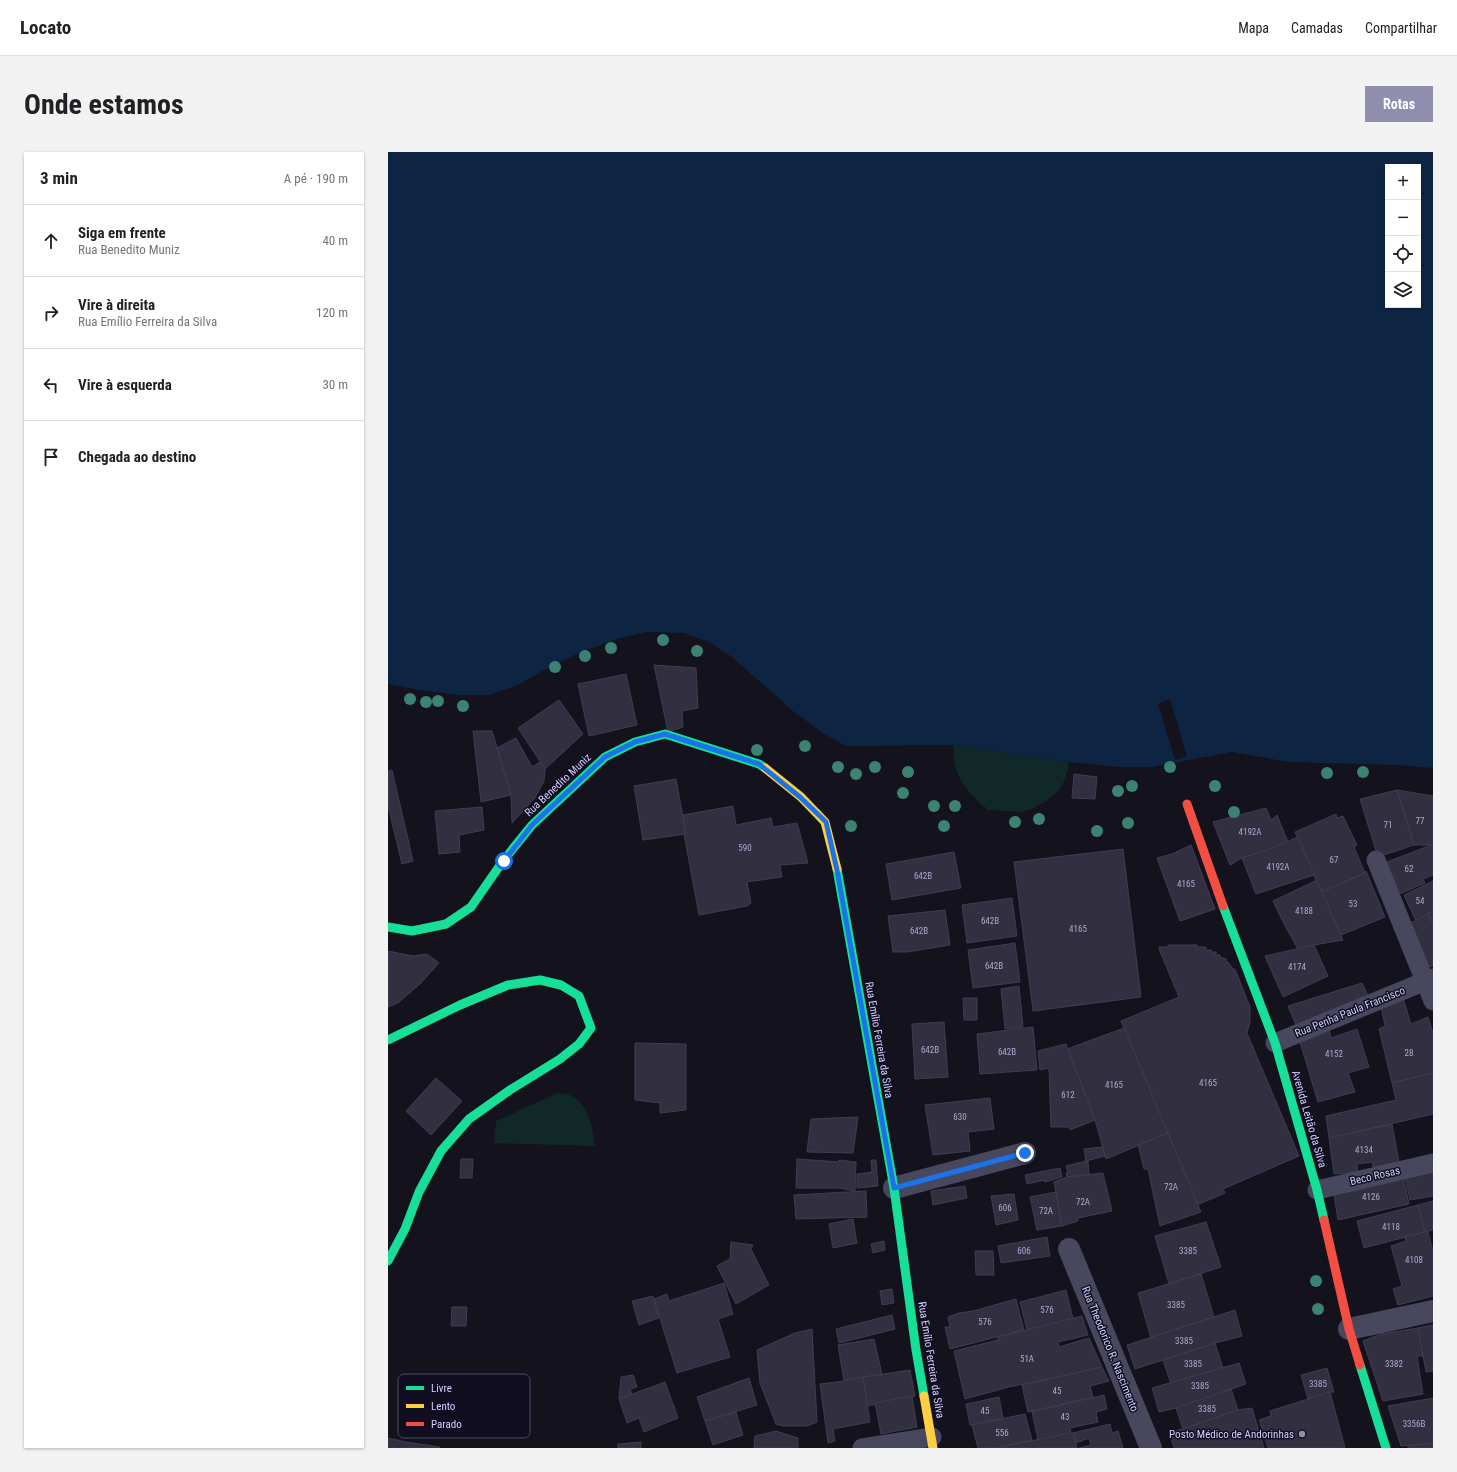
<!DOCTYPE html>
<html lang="pt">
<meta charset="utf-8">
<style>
:root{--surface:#fff;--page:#f2f2f2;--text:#202124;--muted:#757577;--line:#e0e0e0;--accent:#908eaf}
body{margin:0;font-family:"Roboto Condensed",sans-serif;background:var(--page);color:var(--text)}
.controls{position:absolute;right:12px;top:12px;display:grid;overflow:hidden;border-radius:0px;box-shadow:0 1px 3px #0004}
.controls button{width:36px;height:36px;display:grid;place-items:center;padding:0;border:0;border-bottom:1px solid var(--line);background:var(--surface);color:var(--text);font:20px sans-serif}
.stop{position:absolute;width:12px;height:12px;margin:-9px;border:3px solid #1a73e8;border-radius:50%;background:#fff}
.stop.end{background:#1a73e8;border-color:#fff;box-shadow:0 1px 4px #0008}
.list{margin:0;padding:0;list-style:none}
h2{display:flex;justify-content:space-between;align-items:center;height:52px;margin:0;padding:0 16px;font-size:17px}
h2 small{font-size:13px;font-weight:400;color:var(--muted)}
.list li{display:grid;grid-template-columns:26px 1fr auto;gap:12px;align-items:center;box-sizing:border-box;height:72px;padding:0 16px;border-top:1px solid var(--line)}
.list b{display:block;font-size:15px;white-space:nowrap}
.list p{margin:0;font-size:13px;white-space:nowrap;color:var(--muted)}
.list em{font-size:13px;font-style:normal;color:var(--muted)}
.icon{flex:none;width:22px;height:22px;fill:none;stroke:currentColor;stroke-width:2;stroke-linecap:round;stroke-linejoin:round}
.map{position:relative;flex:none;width:1045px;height:1296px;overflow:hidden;border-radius:0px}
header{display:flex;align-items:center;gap:24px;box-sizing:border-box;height:56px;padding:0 20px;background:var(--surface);border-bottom:1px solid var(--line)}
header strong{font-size:19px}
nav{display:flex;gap:22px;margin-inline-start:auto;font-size:14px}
.intro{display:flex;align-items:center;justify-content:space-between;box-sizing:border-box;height:96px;padding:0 24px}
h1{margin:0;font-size:28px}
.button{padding:10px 18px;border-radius:0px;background:var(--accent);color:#fff;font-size:14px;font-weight:700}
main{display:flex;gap:24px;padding:0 24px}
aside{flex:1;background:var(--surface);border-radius:0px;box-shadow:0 1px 3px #0004}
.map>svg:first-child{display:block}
.green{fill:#112828}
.water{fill:#0e2443;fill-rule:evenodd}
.pier{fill:#14121d}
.building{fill:#323040;stroke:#403c52}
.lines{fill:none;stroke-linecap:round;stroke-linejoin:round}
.lane{stroke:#47485e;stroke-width:19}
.street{stroke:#47485e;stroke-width:22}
.fast{stroke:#16e098;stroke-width:9}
.slow{stroke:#ffcf43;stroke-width:9}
.jam{stroke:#f24e42;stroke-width:9}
.tree{fill:#3c8272}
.route{stroke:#1a73e8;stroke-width:5}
.poi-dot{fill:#908eaf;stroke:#110e22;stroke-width:1.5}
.labels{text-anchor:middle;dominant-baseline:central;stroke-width:3;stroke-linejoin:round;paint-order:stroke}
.number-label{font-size:9px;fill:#aba8ce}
.street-label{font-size:11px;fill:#d3d0fe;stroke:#110e22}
.poi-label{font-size:11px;fill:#d3d0fe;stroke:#110e22;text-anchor:end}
.key{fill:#110e22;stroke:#4b4864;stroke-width:1}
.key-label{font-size:11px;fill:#d3d0fe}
</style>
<header>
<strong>Locato</strong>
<nav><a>Mapa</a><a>Camadas</a><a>Compartilhar</a></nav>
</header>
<div class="intro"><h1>Onde estamos</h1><a class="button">Rotas</a></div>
<main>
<aside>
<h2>3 min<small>A pé · 190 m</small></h2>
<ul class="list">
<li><svg class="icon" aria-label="ahead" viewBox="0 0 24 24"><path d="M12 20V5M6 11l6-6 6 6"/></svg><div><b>Siga em frente</b><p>Rua Benedito Muniz</p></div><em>40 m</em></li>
<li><svg class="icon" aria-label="right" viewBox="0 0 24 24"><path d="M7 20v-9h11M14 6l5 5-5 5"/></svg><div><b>Vire à direita</b><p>Rua Emílio Ferreira da Silva</p></div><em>120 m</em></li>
<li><svg class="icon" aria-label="left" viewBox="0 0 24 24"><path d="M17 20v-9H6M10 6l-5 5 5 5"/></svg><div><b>Vire à esquerda</b></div><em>30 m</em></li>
<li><svg class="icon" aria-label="arrive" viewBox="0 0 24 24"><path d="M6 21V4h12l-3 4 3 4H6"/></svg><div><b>Chegada ao destino</b></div></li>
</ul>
</aside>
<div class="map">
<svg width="1045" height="1296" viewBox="0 0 1045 1296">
<rect width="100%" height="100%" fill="#14121d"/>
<g class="green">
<path d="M565,593L681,610C679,623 676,632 670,639C667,642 665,643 662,646H660L659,649H657L656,651H653L652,653H649L648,656H643V658H637L636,660L598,658V655H595V653H592C591,648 585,646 583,641H581L579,636L574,631V629H573L566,612Z"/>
<path d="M170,941C199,941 204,971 207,994L106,991L108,969Z"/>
</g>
<path class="water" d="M0,0H1045V616L1010,613L901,610L844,600L764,615H731L681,610L565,593L458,594L436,582L405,559L344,505L321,490L296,481L258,480L229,487L191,501L156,518L128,534L101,543H68L26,537L0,532ZM1000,15H1030V153H1000Z"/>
<polygon class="pier" points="782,547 799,604 787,608 770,552"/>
<g class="building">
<polygon points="266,513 308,516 310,556 294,559 295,575 280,580"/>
<polygon points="238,522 249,573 201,584 190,532"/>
<polygon points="171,548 195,582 157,617 130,576"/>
<polygon points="85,579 104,579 123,643 93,650"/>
<polygon points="128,586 144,615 152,610 157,617 156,629 147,646 124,671 123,643 109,596"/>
<polygon points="4,618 25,709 14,712 0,654 0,619"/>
<polygon points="686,622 709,625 707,647 684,646"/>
<polygon points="288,627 298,682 255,688 246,634"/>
<polygon points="1009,638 1045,644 1045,693 1026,693"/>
<polygon points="1009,638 1026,693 990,705 972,647"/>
<polygon points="345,654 348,673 383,666 385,675 409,671 420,711 392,713 394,725 359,730 363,751 359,754 311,763 296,682 298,682 295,663"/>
<polygon points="94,655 96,678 71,683 72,700 51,702 47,659"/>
<polygon points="878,656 883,668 889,663 900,690 885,696 854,706 842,713 825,670"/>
<polygon points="948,662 949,666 955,664 969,693 966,695 977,721 933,740 907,680"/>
<polygon points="910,685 926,723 868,742 854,706 885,696"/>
<polygon points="803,693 827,757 792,769 769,706 784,702"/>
<polygon points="1043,693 1045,695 1045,723 1035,727 1037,731 1009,743 994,712"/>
<polygon points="735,697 753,845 645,859 626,710"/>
<polygon points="566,700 573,736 504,748 498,712"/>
<polygon points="978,719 997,765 953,783 933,740 977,721"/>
<polygon points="929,728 955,788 926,793 910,797 894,768 885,749"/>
<polygon points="1045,729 1045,759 1028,769 1016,743"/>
<polygon points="624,746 629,784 579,791 574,753"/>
<polygon points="557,758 562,793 519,800 505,800 500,764"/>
<polygon points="1045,759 1045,772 1040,762"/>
<polygon points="1040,762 1045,772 1045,814 1040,815 1020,771 1028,769"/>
<polygon points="627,791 632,830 585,836 580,798"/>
<polygon points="780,793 809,793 809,795 818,795 818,798 823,798 824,800 828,800 828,803 832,803 832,805 838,807 838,810 840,810 845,817 847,817 862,855 862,870 859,881 911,1004 835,1037 837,1041 809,1053 733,869 791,845 771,797 771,795 780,795"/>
<polygon points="926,793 940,824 895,845 877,804"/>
<polygon points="0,799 25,804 39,802 51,811 32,832 10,851 0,855"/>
<polygon points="974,831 983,850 910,878 900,854"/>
<polygon points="631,834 635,875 617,877 613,837"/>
<polygon points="575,846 589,846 589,868 576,868"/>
<polygon points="1015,846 1023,872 1040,865 1045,881 1045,921 1004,931 991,877 997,874 993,855"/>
<polygon points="556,870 560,925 527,927 524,872"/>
<polygon points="645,875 649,918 592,922 589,882"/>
<polygon points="736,876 780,981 718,1007 707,968 679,897"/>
<polygon points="941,876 943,886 969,877 981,915 960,921 967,940 930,950 912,890"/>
<polygon points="247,891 298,892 298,958 272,961 272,951 247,948"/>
<polygon points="678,892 707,968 682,978 682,975 663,975 661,916 652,918 650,899"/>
<polygon points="1045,921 1045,962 941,986 938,964 1008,948 1004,931"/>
<polygon points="48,926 74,949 43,983 18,959"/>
<polygon points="602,946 606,977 580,980 582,999 545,1003 537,953"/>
<polygon points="470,965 465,1001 419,1000 423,967"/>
<polygon points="1004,972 1011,1010 985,1015 984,1010 969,1012 970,1020 946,1022 941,986"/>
<polygon points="780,981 813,1060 772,1074 760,1017 756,1017 750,993"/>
<polygon points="714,995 717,1004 698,1009 696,997"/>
<polygon points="73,1007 85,1007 84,1026 72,1026"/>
<polygon points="409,1007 451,1010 451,1008 468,1010 467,1039 451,1036 408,1036"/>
<polygon points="483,1008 488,1008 490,1034 469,1036 469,1022 484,1020"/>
<polygon points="698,1009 700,1009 701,1023 679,1025 678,1021 680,1021 678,1014"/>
<polygon points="1045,1014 1045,1044 1022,1048 1016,1019"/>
<polygon points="672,1016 674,1025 657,1030 657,1028 639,1032 637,1023"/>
<polygon points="715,1021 724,1059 690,1066 690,1069 674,1074 666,1030 679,1025"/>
<polygon points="1015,1023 1021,1052 950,1068 945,1037"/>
<polygon points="577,1034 579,1046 545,1053 543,1039"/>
<polygon points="478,1039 479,1065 408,1067 406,1043"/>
<polygon points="668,1040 674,1074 649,1078 642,1045"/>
<polygon points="626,1042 630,1068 608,1073 603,1044"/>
<polygon points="1045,1049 1045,1078 1037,1080 1030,1053"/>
<polygon points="1030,1053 1037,1080 976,1096 969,1069"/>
<polygon points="465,1067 469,1091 445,1096 441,1072"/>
<polygon points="818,1070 833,1115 781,1132 767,1084"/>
<polygon points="1037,1080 1040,1080 1045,1099 1045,1144 1010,1153 1005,1137 1014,1134 1003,1094 1018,1089 1017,1084"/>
<polygon points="659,1085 662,1104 613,1111 610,1094"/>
<polygon points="496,1089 497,1098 485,1101 483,1092"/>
<polygon points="343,1090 365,1093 363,1097 381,1133 348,1152 329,1114 342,1107"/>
<polygon points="587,1099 605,1099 606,1123 588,1123"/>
<polygon points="813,1122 826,1165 763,1186 750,1141"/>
<polygon points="336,1131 345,1162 330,1167 342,1205 289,1221 266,1147 279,1142 281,1149"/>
<polygon points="504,1137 506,1151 494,1153 492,1139"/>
<polygon points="678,1138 685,1167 639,1178 632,1150"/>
<polygon points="265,1144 271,1166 251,1173 244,1149"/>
<polygon points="628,1147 636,1178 562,1197 557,1175 562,1175 560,1165 571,1161 585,1159"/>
<polygon points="64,1155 79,1155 78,1174 63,1174"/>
<polygon points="847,1158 854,1184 827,1191 747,1217 739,1193"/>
<polygon points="504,1163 507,1177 451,1191 448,1177"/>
<polygon points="694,1164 700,1183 670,1190 671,1195 701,1186 714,1215 698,1219 621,1235 577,1247 566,1199 610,1188 610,1185"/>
<polygon points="1045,1173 1045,1219 1038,1220 1030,1176"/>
<polygon points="1030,1176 1035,1204 1029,1204 1035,1242 995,1249 975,1189 993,1182"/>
<polygon points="424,1177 429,1270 419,1274 395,1274 388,1272 372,1231 369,1198 407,1181"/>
<polygon points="486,1187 494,1223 475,1225 456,1229 450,1193"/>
<polygon points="827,1191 835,1216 783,1232 775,1208"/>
<polygon points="851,1211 858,1232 788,1256 771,1260 764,1236"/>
<polygon points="714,1215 721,1229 702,1234 705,1245 640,1260 634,1233"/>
<polygon points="939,1216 946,1240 942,1240 920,1247 913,1223"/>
<polygon points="522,1218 527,1244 479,1254 475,1225"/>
<polygon points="245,1223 249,1235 242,1237 244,1242 231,1247 233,1225"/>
<polygon points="475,1225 482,1270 445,1277 447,1289 440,1291 432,1232 456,1229"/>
<polygon points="361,1226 369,1253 317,1269 309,1245"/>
<polygon points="277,1230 290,1266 256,1280 251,1266 239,1271 231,1247"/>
<polygon points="843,1237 850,1258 795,1277 788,1256"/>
<polygon points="942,1240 957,1296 880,1296 871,1268 883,1264 882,1259"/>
<polygon points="716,1243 719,1257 708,1260 710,1270 682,1276 683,1281 650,1288 644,1260"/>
<polygon points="524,1244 529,1275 493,1282 487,1251"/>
<polygon points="611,1245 615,1266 582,1273 578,1252"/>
<polygon points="1045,1246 1045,1291 1013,1294 1000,1254"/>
<polygon points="864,1256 876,1296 786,1296 781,1280 795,1277 850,1258"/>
<polygon points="348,1260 355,1283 325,1293 317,1269"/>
<polygon points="637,1262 644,1288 607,1296 590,1296 584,1273"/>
<polygon points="722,1272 724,1281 730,1279 735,1296 691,1296 703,1293 701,1286 688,1291 685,1281"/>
<polygon points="388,1279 410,1286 410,1296 366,1296 367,1284"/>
<polygon points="683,1281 685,1281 689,1296 607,1296"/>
<polygon points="0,1286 18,1290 52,1295 52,1296 0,1296"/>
<polygon points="253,1290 253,1296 230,1296 230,1292"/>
<polygon points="1045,1291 1045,1296 1020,1296 1020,1294"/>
</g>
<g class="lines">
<g class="lane">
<polyline points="988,708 1045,849"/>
<polyline points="887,891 1045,826"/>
<polyline points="929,1038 1045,1011"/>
<polyline points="474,1296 544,1285"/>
</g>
<g class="street">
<polyline points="506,1036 637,1001"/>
<polyline points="681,1097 763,1296"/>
<polyline points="961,1177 1045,1159"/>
</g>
<g class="fast">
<polyline points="449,717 506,1036 528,1198 536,1244"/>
<polyline points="835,754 887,891 929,1038 936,1068"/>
<polyline points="0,775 24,779 58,772 83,755 115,709 144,673 217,605 247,590 277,582 371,612 377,616"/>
<polyline points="0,888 72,853 120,833 152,828 173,833 191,844 203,876 191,892 172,907 122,938 81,967 53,999 31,1040 17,1077 0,1109"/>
<polyline points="972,1213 998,1296"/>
</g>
<g class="slow">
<polyline points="377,616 413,645 437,670 449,717"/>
<polyline points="536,1244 545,1296"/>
</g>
<g class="jam">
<polyline points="799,652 835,754"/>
<polyline points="936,1068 961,1177 972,1213"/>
</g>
</g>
<g class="tree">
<circle cx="275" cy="488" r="6"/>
<circle cx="223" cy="496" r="6"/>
<circle cx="309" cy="499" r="6"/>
<circle cx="197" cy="504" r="6"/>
<circle cx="167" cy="515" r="6"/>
<circle cx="22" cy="547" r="6"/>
<circle cx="50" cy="549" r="6"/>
<circle cx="38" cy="550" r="6"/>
<circle cx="75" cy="554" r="6"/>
<circle cx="417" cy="594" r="6"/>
<circle cx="369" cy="598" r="6"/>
<circle cx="450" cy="615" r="6"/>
<circle cx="487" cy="615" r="6"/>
<circle cx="782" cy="615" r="6"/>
<circle cx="520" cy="620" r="6"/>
<circle cx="975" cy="620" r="6"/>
<circle cx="939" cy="621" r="6"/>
<circle cx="468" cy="622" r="6"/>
<circle cx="744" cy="634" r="6"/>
<circle cx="827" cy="634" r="6"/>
<circle cx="730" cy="639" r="6"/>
<circle cx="515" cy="641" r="6"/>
<circle cx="546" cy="654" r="6"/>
<circle cx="567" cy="654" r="6"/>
<circle cx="846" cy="660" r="6"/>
<circle cx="651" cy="667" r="6"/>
<circle cx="627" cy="670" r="6"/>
<circle cx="740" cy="671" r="6"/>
<circle cx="463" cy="674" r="6"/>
<circle cx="556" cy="674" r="6"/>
<circle cx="709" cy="679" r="6"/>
<circle cx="928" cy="1129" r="6"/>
<circle cx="930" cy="1157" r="6"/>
</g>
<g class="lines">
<polyline class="route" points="116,709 144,673 217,605 247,590 277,582 371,612 412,645 438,670 449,718 506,1036 637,1001"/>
</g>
<circle class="poi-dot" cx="914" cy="1282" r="4"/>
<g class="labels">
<g class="number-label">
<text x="1032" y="669">77</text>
<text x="1000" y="673">71</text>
<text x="862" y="680">4192A</text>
<text x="357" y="696">590</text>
<text x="946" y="708">67</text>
<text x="890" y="715">4192A</text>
<text x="1021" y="717">62</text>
<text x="535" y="724">642B</text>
<text x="798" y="732">4165</text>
<text x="1032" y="749">54</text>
<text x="965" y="752">53</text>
<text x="916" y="759">4188</text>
<text x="602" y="769">642B</text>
<text x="690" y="777">4165</text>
<text x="531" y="779">642B</text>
<text x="606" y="814">642B</text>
<text x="909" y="815">4174</text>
<text x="542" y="898">642B</text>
<text x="619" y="900">642B</text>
<text x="1021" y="901">28</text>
<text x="946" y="902">4152</text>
<text x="820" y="931">4165</text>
<text x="726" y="933">4165</text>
<text x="680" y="943">612</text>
<text x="572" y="965">630</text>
<text x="976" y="998">4134</text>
<text x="783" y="1035">72A</text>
<text x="983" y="1045">4126</text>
<text x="695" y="1050">72A</text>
<text x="617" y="1056">606</text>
<text x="658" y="1059">72A</text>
<text x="1003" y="1075">4118</text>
<text x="636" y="1099">606</text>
<text x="800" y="1099">3385</text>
<text x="1026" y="1108">4108</text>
<text x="788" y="1153">3385</text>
<text x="659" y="1158">576</text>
<text x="597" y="1170">576</text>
<text x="796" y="1189">3385</text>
<text x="639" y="1207">51A</text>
<text x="805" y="1212">3385</text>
<text x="1006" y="1212">3382</text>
<text x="930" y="1232">3385</text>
<text x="812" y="1234">3385</text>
<text x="669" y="1239">45</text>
<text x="819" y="1257">3385</text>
<text x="597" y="1259">45</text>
<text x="677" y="1265">43</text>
<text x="1026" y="1272">3356B</text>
<text x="614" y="1281">556</text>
</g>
<g class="street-label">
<text transform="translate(170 633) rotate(-43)">Rua Benedito Muniz</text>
<text transform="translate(962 860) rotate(-22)">Rua Penha Paula Francisco</text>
<text transform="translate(491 888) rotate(80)">Rua Emílio Ferreira da Silva</text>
<text transform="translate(921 967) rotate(74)">Avenida Leitão da Silva</text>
<text transform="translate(987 1024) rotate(-13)">Beco Rosas</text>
<text transform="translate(722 1197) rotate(68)">Rua Theodorico R. Nascimento</text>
<text transform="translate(543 1208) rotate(81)">Rua Emílio Ferreira da Silva</text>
</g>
<g class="poi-label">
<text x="906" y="1282">Posto Médico de Andorinhas</text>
</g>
</g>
<rect x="10" y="1222" width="132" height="64" rx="6" class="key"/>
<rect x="18" y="1234" width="18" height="4" fill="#16e098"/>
<rect x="18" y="1252" width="18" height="4" fill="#ffcf43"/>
<rect x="18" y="1270" width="18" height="4" fill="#f24e42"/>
<g class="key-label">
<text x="43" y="1240">Livre</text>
<text x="43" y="1258">Lento</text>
<text x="43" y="1276">Parado</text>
</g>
</svg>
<div class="controls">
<button>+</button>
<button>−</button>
<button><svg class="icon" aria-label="locate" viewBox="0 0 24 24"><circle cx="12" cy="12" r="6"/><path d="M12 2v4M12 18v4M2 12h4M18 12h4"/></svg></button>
<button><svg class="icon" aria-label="layers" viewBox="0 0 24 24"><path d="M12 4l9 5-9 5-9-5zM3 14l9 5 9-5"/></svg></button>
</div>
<div class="stop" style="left:116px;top:709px"></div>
<div class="stop end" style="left:637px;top:1001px"></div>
</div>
</main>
